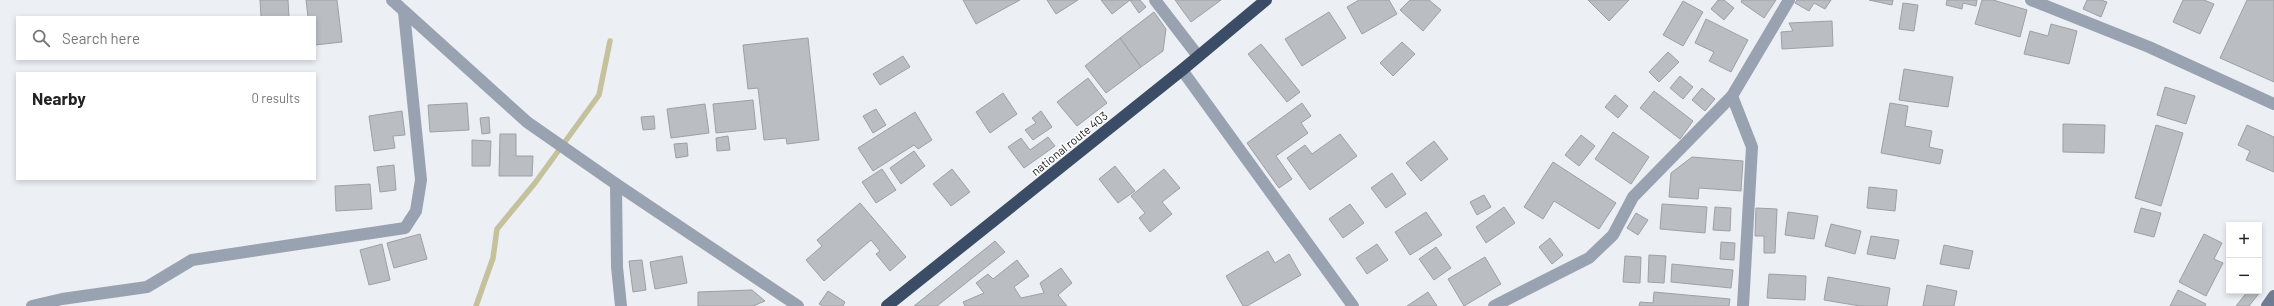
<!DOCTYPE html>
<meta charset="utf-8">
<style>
:root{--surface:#fff;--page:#f6f6f6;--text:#222;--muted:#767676;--line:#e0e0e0}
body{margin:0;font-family:Barlow,sans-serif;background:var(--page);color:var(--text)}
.controls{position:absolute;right:12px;bottom:12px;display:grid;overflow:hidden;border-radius:0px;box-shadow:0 2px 6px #0003}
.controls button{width:36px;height:36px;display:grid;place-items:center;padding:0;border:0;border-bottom:1px solid var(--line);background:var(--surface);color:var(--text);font:20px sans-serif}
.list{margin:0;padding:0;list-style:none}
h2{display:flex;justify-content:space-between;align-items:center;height:52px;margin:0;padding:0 16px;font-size:17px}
h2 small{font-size:13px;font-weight:400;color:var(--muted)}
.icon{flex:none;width:22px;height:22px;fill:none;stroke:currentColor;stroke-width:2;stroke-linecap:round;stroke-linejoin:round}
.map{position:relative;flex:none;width:2274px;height:306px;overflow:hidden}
.search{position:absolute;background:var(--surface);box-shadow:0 2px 6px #0003;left:16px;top:16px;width:300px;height:44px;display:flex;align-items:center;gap:10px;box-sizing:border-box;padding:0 14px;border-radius:0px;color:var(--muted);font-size:15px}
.panel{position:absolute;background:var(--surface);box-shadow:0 2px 6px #0003;left:16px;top:72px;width:300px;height:108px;border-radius:0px}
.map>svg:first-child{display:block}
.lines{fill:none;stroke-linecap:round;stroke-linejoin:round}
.stream{stroke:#c4c19c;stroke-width:5.5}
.building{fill:#babdc2;stroke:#9da0a4}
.street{stroke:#99a2b0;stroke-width:12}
.secondary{stroke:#707d91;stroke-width:12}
.highway{stroke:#3b4c67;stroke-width:12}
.labels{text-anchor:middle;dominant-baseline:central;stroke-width:3;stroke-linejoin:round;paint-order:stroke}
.street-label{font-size:12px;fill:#1d1e1f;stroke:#fff}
</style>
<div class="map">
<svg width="2274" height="306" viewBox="0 0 2274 306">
<rect width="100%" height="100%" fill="#eceff4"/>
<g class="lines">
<polyline class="stream" points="476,306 493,258 497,229 535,183 599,95 610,41"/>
</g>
<g class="building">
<polygon points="260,0 288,0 289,17 261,17"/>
<polygon points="306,0 337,0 342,42 315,45 315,17 308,17"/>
<polygon points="963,0 1020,0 976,24"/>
<polygon points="1047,0 1078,0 1056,14"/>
<polygon points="1101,0 1140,0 1146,7 1139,13 1130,0 1112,14"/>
<polygon points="1175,0 1221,0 1191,22"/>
<polygon points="1359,0 1389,0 1397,14 1362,34 1347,7"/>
<polygon points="1410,0 1429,0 1441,10 1423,31 1400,10"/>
<polygon points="1588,0 1629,0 1609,21"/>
<polygon points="1718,0 1724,0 1734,8 1724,20 1711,9"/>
<polygon points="1742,0 1776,0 1764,18 1741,2"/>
<polygon points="1797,0 1831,0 1825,9 1814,3 1809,11 1795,3"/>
<polygon points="1869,0 1893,0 1892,5"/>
<polygon points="1947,0 1977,0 1976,6 1963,3 1962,9 1946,5"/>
<polygon points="1982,0 1993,0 2027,10 2020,37 1975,24"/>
<polygon points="2087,0 2101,0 2107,2 2101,17 2083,9"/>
<polygon points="2183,0 2204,0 2214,4 2200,34 2173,22"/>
<polygon points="2247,0 2274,0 2274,82 2220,58"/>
<polygon points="1683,1 1703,12 1683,46 1663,35"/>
<polygon points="1903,3 1918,5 1914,31 1899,29"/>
<polygon points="1154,12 1166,29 1163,51 1141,67 1120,38"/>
<polygon points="1329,12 1346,38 1302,66 1285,39"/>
<polygon points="1706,19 1748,40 1731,72 1709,61 1714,52 1695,43"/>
<polygon points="1832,21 1833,46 1782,49 1781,32 1793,31 1789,23"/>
<polygon points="2051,24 2077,31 2069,64 2024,54 2030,31 2048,36"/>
<polygon points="808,38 819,140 787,144 786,138 764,140 758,88 748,89 743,45"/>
<polygon points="1120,38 1141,67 1106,93 1085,66"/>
<polygon points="1402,42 1415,54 1393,76 1380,63"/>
<polygon points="1261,44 1300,92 1287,102 1248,54"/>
<polygon points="1668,52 1679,62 1659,82 1649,72"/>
<polygon points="903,56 910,67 880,85 873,74"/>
<polygon points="1904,69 1953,77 1948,107 1899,100"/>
<polygon points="1680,76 1693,87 1683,99 1670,88"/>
<polygon points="1088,78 1107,103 1077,126 1057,102"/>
<polygon points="2165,87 2195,96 2186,124 2157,115"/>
<polygon points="1702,88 1715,99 1705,111 1692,100"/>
<polygon points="1654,91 1693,121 1680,139 1640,108"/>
<polygon points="1003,93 1017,114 990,133 976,112"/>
<polygon points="1615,95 1628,106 1618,118 1605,107"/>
<polygon points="753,100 756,129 716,133 713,104"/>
<polygon points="467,103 469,130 430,132 428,105"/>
<polygon points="1302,103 1311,116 1301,123 1308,133 1276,156 1292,179 1279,188 1247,143"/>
<polygon points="1890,103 1908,106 1905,126 1932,131 1929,147 1943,150 1940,164 1881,153"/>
<polygon points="705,104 709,133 671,138 667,109"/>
<polygon points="876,109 886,125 873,133 863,116"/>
<polygon points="402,111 405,135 393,136 395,148 374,151 369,116"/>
<polygon points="1041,111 1052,127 1033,140 1025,130 1036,123 1032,118"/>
<polygon points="915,112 932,140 918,149 914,145 873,171 858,148"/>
<polygon points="654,116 655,129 643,130 641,117"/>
<polygon points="489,117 490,133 482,134 480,118"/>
<polygon points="2063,124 2105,125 2104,153 2063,152"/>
<polygon points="2156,125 2183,133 2161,206 2135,198"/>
<polygon points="2247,125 2274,137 2274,172 2246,160 2250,151 2238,145"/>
<polygon points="1613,132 1649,157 1631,184 1595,159"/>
<polygon points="500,134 516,134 516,156 533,156 532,176 499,176"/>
<polygon points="1340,134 1357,156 1310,190 1287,158 1305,145 1312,154"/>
<polygon points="1581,135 1595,146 1579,166 1565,155"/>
<polygon points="728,136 730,150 717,151 716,138"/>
<polygon points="1048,137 1055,146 1024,168 1008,147 1021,138 1030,150"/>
<polygon points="472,140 491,141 490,166 472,166"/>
<polygon points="1434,141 1448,159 1421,181 1406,163"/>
<polygon points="687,143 688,156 676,158 674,144"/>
<polygon points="914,151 925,166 901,184 890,168"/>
<polygon points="1692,157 1743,161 1741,191 1699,188 1698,199 1669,197 1671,173"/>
<polygon points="1553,162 1616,203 1599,229 1554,201 1543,219 1524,207"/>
<polygon points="394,165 396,190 380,192 377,167"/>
<polygon points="1115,166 1135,191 1118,203 1099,179"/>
<polygon points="882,169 896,190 876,203 862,182"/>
<polygon points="952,169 970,192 951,206 933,184"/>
<polygon points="1164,169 1180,188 1162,202 1172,214 1150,232 1139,218 1145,213 1131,196"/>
<polygon points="1392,173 1406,194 1386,208 1371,188"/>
<polygon points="370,184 372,209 336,211 335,186"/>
<polygon points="1869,187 1897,190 1895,211 1867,208"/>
<polygon points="1484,195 1491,207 1477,215 1470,202"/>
<polygon points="860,203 906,257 890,271 876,254 880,251 871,240 824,281 806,260 822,246 817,240"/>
<polygon points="1350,204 1364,223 1343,238 1329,219"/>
<polygon points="1662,204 1707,207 1705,233 1660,229"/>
<polygon points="1504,207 1515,223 1486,243 1476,227"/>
<polygon points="1715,207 1731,208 1730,231 1713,230"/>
<polygon points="1756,208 1777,209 1775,253 1764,253 1764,236 1755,236"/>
<polygon points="2141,208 2161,213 2154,237 2134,232"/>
<polygon points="1426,212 1442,235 1410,255 1395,232"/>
<polygon points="1788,212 1818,216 1814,239 1785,235"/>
<polygon points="1636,213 1648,220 1638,235 1627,228"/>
<polygon points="1831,224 1861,231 1855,254 1825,246"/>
<polygon points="420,234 427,259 394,268 387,243"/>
<polygon points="2204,234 2222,243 2214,259 2223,263 2206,296 2179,282"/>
<polygon points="1871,236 1899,240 1895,259 1867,254"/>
<polygon points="1550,238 1563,255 1552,264 1539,247"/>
<polygon points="995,241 1005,252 937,306 914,306"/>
<polygon points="1721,242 1735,243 1734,260 1720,259"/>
<polygon points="382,244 390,280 369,285 360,250"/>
<polygon points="1377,244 1388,260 1367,274 1356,258"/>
<polygon points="1944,245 1973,251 1969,269 1940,264"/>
<polygon points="1436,247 1451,268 1434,280 1419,259"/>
<polygon points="1268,251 1275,263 1289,254 1301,275 1247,306 1243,306 1226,276"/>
<polygon points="1649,255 1666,256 1664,283 1648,282"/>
<polygon points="682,256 687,283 655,289 650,262"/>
<polygon points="1625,256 1641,257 1640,283 1623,282"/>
<polygon points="1485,257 1501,284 1464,306 1448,279"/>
<polygon points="642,260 646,290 633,292 629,261"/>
<polygon points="1017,260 1029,276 1014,287 1021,298 1044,293 1040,283 1061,268 1072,283 1058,295 1067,306 965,306 963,302 984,293 976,283 988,274 993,279"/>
<polygon points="1672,264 1733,270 1731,288 1671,282"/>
<polygon points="1769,274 1806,276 1805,300 1767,298"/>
<polygon points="1828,277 1890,288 1887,306 1860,306 1824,300"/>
<polygon points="1927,285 1957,291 1954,306 1923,306"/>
<polygon points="752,290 765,301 753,306 698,306 698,292"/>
<polygon points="2178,290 2206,304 2205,306 2170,306"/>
<polygon points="828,291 845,302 843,306 823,306 819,304"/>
<polygon points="2248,291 2260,292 2249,306 2236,306"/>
<polygon points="1428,292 1437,306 1407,306"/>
<polygon points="1654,292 1730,299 1729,306 1639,306 1640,302 1653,303"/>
</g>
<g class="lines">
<g class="street">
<polyline points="392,0 527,122 616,184 798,306"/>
<polyline points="1155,0 1198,56"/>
<polyline points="2031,0 2149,47 2274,104"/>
<polyline points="1182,70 1353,306"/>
<polyline points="1732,96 1752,147 1743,306"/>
<polyline points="616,184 617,267 621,306"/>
<polyline points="32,306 62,299 147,287 192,260 405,228 416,211 421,180 404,12"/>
<polyline points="1494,306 1589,258 1613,235 1633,197 1732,96 1789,0"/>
</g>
<polyline class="secondary" points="2267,306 2274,296"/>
<polyline class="highway" points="887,306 1182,70 1266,0"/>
</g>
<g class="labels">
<g class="street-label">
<text transform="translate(1069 143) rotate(-39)">national route 403</text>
</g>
</g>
</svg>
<div class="controls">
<button>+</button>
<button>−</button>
</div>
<div class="search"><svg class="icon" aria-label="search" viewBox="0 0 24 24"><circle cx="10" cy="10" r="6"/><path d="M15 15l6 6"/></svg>Search here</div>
<section class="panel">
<h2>Nearby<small>0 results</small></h2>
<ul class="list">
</ul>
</section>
</div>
